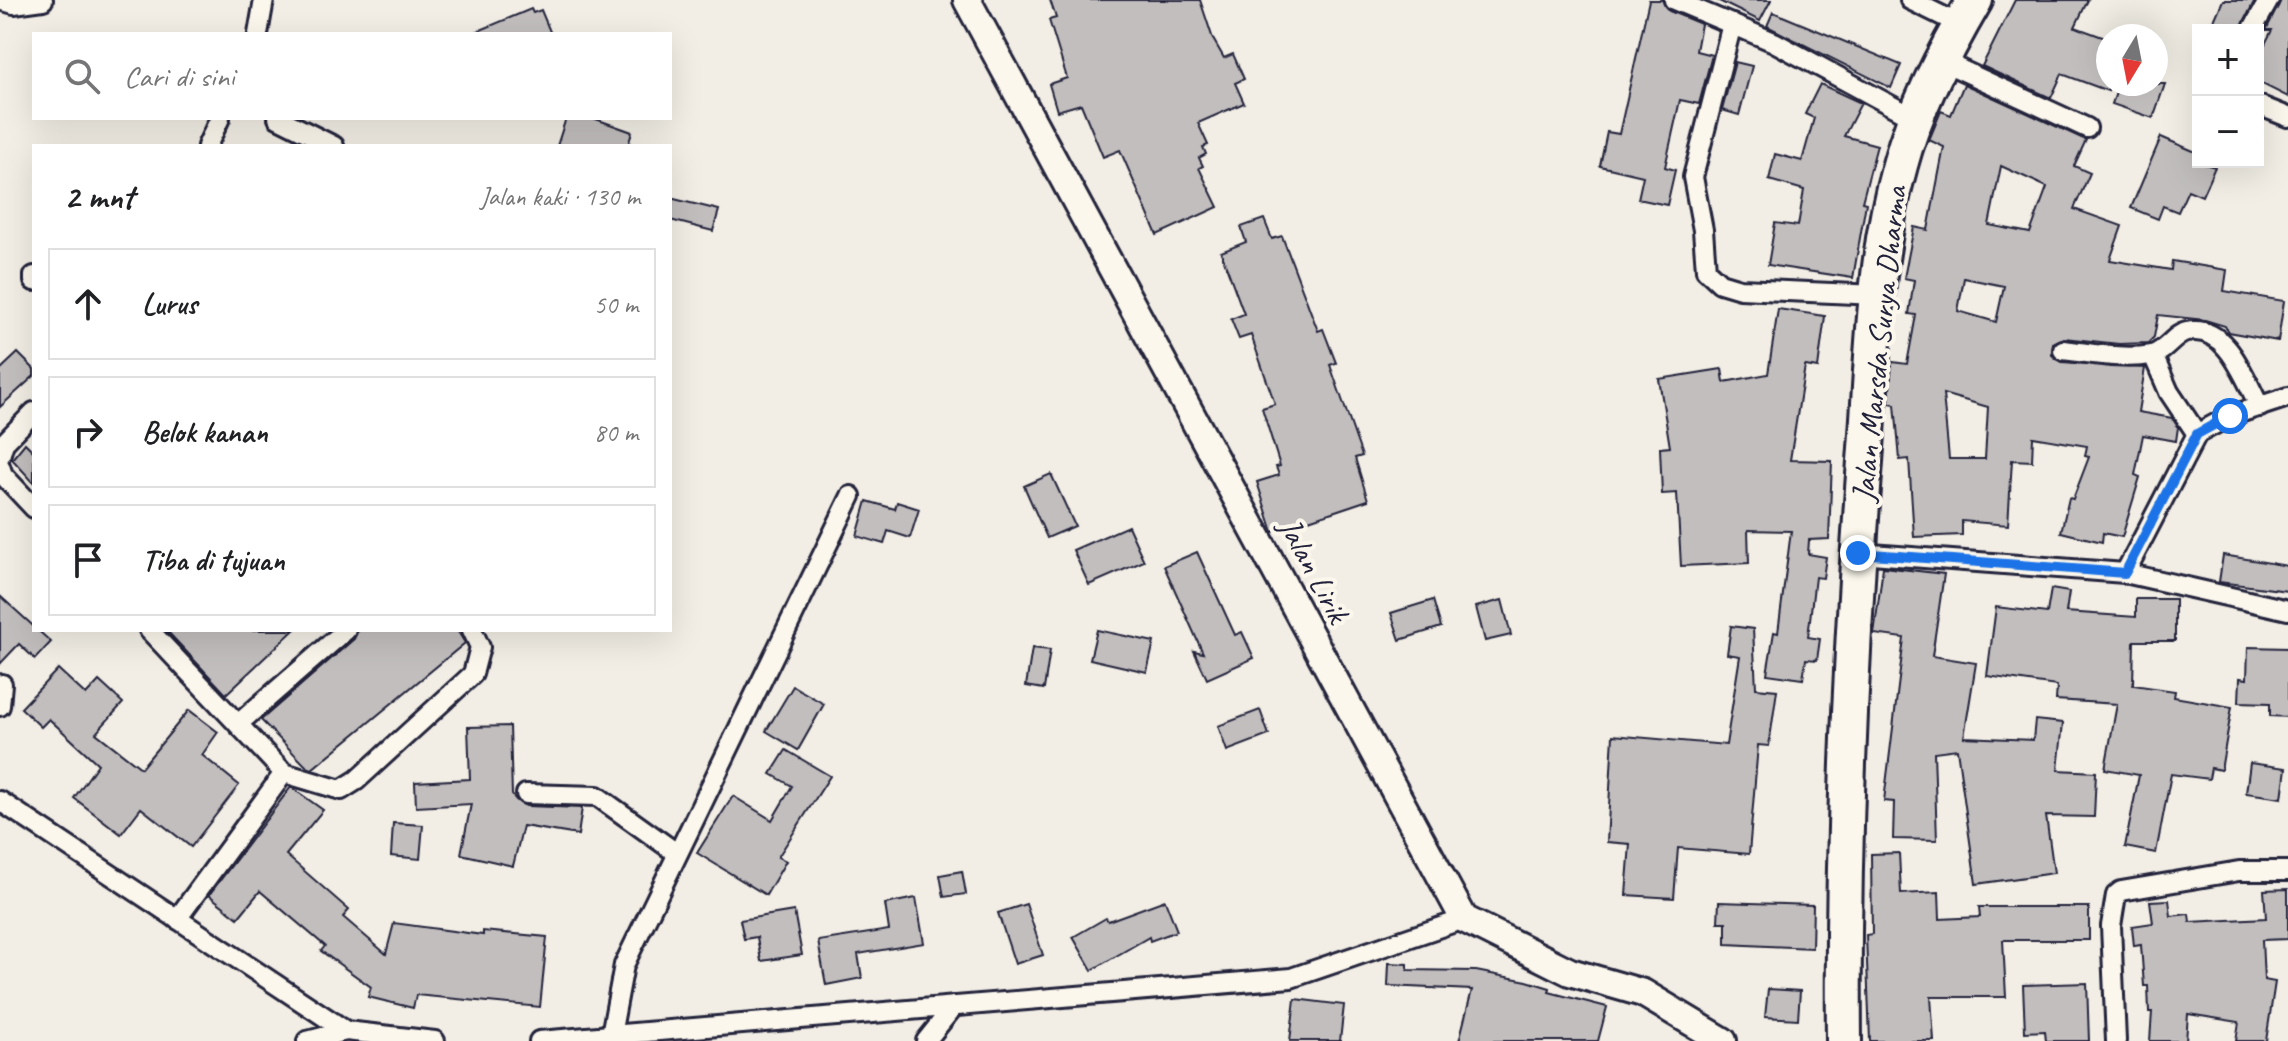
<!DOCTYPE html>
<html lang="id">
<meta charset="utf-8">
<style>
:root{--surface:#fff;--page:#f2f2f2;--text:#202124;--muted:#757577;--line:#e0e0e0}
body{margin:0;font-family:Caveat,sans-serif;background:var(--page);color:var(--text)}
.controls{position:absolute;right:24px;top:24px;display:grid;overflow:hidden;border-radius:0px;box-shadow:0 8px 32px #0002}
.controls button{width:72px;height:72px;display:grid;place-items:center;padding:0;border:0;border-bottom:2px solid var(--line);background:var(--surface);color:var(--text);font:40px sans-serif}
.compass{position:absolute;left:2096px;top:24px;width:72px;height:72px;border-radius:50%;background:var(--surface);box-shadow:0 8px 32px #0002;rotate:190deg}
.stop{position:absolute;width:24px;height:24px;margin:-18px;border:6px solid #1a73e8;border-radius:50%;background:#fff}
.stop.end{background:#1a73e8;border-color:#fff;box-shadow:0 2px 8px #0008}
.list{margin:0;padding:0;list-style:none}
h2{display:flex;justify-content:space-between;align-items:center;height:104px;margin:0;padding:0 32px;font-size:34px}
h2 small{font-size:26px;font-weight:400;color:var(--muted)}
.list li{display:grid;grid-template-columns:52px 1fr auto;gap:24px;align-items:center;box-sizing:border-box;height:112px;margin:0 16px 16px;padding:0 16px;border:2px solid var(--line);border-radius:0px}
.list b{display:block;font-size:30px;white-space:nowrap}
.list em{font-size:26px;font-style:normal;color:var(--muted)}
.icon{flex:none;width:44px;height:44px;fill:none;stroke:currentColor;stroke-width:2;stroke-linecap:round;stroke-linejoin:round}
.map{position:relative;flex:none;width:2288px;height:1041px;overflow:hidden}
.search{position:absolute;background:var(--surface);box-shadow:0 8px 32px #0002;left:32px;top:32px;width:640px;height:88px;display:flex;align-items:center;gap:20px;box-sizing:border-box;padding:0 28px;border-radius:0px;color:var(--muted);font-size:30px}
.panel{position:absolute;background:var(--surface);box-shadow:0 8px 32px #0002;left:32px;top:144px;width:640px;height:488px;border-radius:0px}
.map>svg:first-child{display:block}
.building{fill:#c2bebe;stroke:#22223b;stroke-width:2;fill-rule:evenodd}
.lines{fill:none;stroke-linecap:round;stroke-linejoin:round}
.street-casing{stroke:#22223b;stroke-width:24}
.secondary-casing{stroke:#22223b;stroke-width:32}
.highway-casing{stroke:#22223b;stroke-width:40}
.street{stroke:#fbf7ec;stroke-width:18}
.secondary{stroke:#fbf7ec;stroke-width:26}
.highway{stroke:#fbf7ec;stroke-width:34}
.route{stroke:#1a73e8;stroke-width:10}
.labels{text-anchor:middle;dominant-baseline:central;stroke-width:8;stroke-linejoin:round;paint-order:stroke}
.street-label{font-size:32px;fill:#22223b;stroke:#fbf7ec}
</style>
<div class="map">
<svg width="2288" height="1041" viewBox="0 0 2288 1041">
<rect width="100%" height="100%" fill="#f2eee5"/>
<filter id="ink" filterUnits="userSpaceOnUse"><feTurbulence type="fractalNoise" baseFrequency=".0125" numOctaves="2"/><feDisplacementMap in="SourceGraphic" scale="16" xChannelSelector="R" yChannelSelector="G"/><feConvolveMatrix kernelMatrix="1 2 1 2 8 2 1 2 1" color-interpolation-filters="sRGB"/></filter>
<g filter="url(#ink)">
<g class="building">
<polygon points="1050,0 1200,0 1213,39 1224,58 1233,54 1244,79 1235,83 1244,103 1198,123 1208,145 1203,147 1206,154 1199,158 1203,166 1199,168 1218,207 1157,235 1120,150 1103,157 1081,104 1057,111 1049,84 1067,78 1049,20 1056,18"/>
<polygon points="1649,0 1662,0 1669,11 1701,24 1696,51 1712,55 1699,104 1680,100 1665,167 1675,170 1667,205 1638,199 1643,176 1600,166 1607,132 1619,134"/>
<polygon points="1717,0 1771,0 1760,21"/>
<polygon points="2015,0 2088,0 2075,27 2108,39 2108,91 2062,74 2051,98 1982,66"/>
<polygon points="2223,0 2255,0 2240,30 2210,30"/>
<polygon points="2281,0 2288,0 2288,97 2258,82 2258,58 2272,30 2266,30"/>
<polygon points="531,9 533,13 541,10 551,34 471,34"/>
<polygon points="1773,12 1901,65 1891,88 1767,26"/>
<polygon points="1735,62 1752,66 1739,115 1722,110"/>
<polygon points="1820,84 1861,103 1844,136 1877,145 1862,202 1866,203 1853,278 1768,265 1775,223 1798,226 1804,190 1769,180 1775,154 1802,161 1814,118 1805,114"/>
<path d="M1964,84L2086,140L2074,166L2090,173L2074,209L2122,226L2110,260L2171,270L2172,261L2227,270L2224,291L2284,301L2278,341L2228,332L2225,326L2205,320L2158,315L2154,337L2148,343L2119,344L2064,338L2053,343L2052,355L2062,362L2145,368L2138,412L2172,418L2178,427L2176,441L2143,435L2135,475L2140,477L2122,537L2103,533L2102,542L2061,532L2069,498L2073,499L2089,457L2085,456L2087,446L2033,437L2032,461L2012,460L2008,525L1962,521V535L1914,537L1909,459L1900,460L1895,404L1889,403L1892,362L1907,364L1916,315L1909,314L1914,280L1904,278L1914,227L1928,230L1944,147L1929,140L1941,111L1951,115ZM2001,166L2047,187L2030,233L1989,225ZM1964,278L2004,286L1996,322L1958,311ZM1943,394L1988,407L1985,459H1949Z"/>
<polygon points="2119,84 2165,84 2153,118 2112,104"/>
<polygon points="566,118 593,118 632,132 628,146 557,146"/>
<polygon points="2161,137 2198,153 2198,162 2215,167 2202,196 2188,190 2178,212 2163,206 2158,219 2131,208"/>
<polygon points="670,198 719,210 713,231 670,220"/>
<polygon points="1264,219 1272,239 1282,236 1318,331 1323,329 1336,363 1330,365 1362,456 1355,458 1368,500 1273,532 1257,482 1279,475 1276,467 1280,466 1262,408 1275,404 1251,335 1239,339 1231,319 1244,314 1221,252 1246,242 1241,227"/>
<polygon points="1778,309 1825,316 1818,368 1805,366 1790,460 1832,461 1829,539 1809,540 1808,554 1826,557 1823,578 1815,577 1808,637 1820,639 1817,660 1806,659 1803,679 1767,674 1774,632 1778,633 1791,531 1748,530 1749,563 1681,566 1677,493 1662,494 1660,448 1670,447 1659,379 1722,369 1724,382 1768,374"/>
<polygon points="18,353 34,369 34,376 0,407 0,370"/>
<polygon points="25,443 34,452 34,483 12,459"/>
<polygon points="1051,474 1075,526 1047,538 1024,486"/>
<polygon points="867,501 895,509 897,502 919,509 910,538 888,531 884,544 857,536"/>
<polygon points="1128,526 1144,561 1089,585 1073,550"/>
<polygon points="1197,552 1235,635 1242,632 1254,658 1207,679 1194,651 1203,653 1164,566"/>
<polygon points="2223,555 2288,566 2288,591 2219,582"/>
<polygon points="1883,567 1944,574 1932,656 1976,663 1964,737 2033,740 2035,720 2063,723 2058,770 2096,772 2094,817 2046,816 2054,873 1976,884 1957,749 1934,752 1937,840 1893,839 1894,802 1884,801 1904,638 1874,634"/>
<polygon points="2051,589 2069,592 2066,612 2136,617 2136,599 2175,599 2175,641 2134,641 2133,685 2175,691 2174,697 2232,707 2221,770 2211,768 2209,779 2171,774 2156,853 2125,847 2139,775 2105,769 2117,704 2056,700 2057,686 1987,676 1996,607 2047,613"/>
<polygon points="0,596 51,642 35,659 19,644 0,664"/>
<polygon points="1433,600 1441,627 1400,640 1391,613"/>
<polygon points="1502,600 1511,635 1485,641 1476,607"/>
<polygon points="1731,626 1753,629 1756,688 1777,690 1769,746 1758,745 1749,854 1678,848 1674,898 1626,895 1630,844 1607,842 1613,735 1726,745 1740,656 1727,654"/>
<polygon points="166,630 294,630 226,694"/>
<polygon points="358,630 457,630 465,643 312,769 307,767 261,720 354,639"/>
<polygon points="1097,630 1154,642 1147,672 1090,659"/>
<polygon points="2248,647 2288,648 2288,717 2270,716 2270,703 2239,702 2240,678 2247,679"/>
<polygon points="1032,648 1050,650 1044,689 1026,686"/>
<polygon points="58,669 86,695 99,681 123,703 96,733 141,768 189,710 218,732 202,755 239,785 191,847 141,808 121,834 74,798 98,764 49,719 41,727 21,708"/>
<polygon points="793,686 824,704 798,750 766,731"/>
<polygon points="1260,710 1269,735 1227,751 1218,726"/>
<polygon points="510,726 512,795 516,800 526,806 582,808 578,835 523,826 513,866 461,854 471,804 416,807 415,782 470,779 468,727"/>
<polygon points="786,750 830,776 778,857 786,861 766,895 697,853 733,796 772,820 792,786 771,774"/>
<polygon points="2250,763 2286,768 2282,798 2246,793"/>
<polygon points="291,787 323,810 286,855 349,910 343,917 386,954 394,923 483,935 483,931 547,937 540,1007 416,995 413,1008 368,997 371,987 321,951 325,946 260,891 238,918 209,895"/>
<polygon points="393,823 423,825 420,859 391,856"/>
<polygon points="1899,853 1901,894 1939,892 1940,919 1980,917 1979,907 2089,907 2089,940 2003,940 2006,997 1931,997 1934,1041 1870,1041 1866,935 1872,934 1871,854"/>
<polygon points="962,871 966,894 944,897 940,875"/>
<polygon points="2288,889 2288,939 2262,940 2264,980 2275,982 2266,1041 2236,1041 2239,1022 2188,1014 2186,1041 2150,1041 2152,1012 2149,1012 2148,986 2144,986 2141,945 2134,946 2132,926 2153,923 2150,901 2169,900 2171,916 2189,914 2190,922 2266,918 2264,890"/>
<polygon points="916,898 924,943 858,954 862,978 826,985 818,941 889,930 885,904"/>
<polygon points="1165,900 1177,931 1150,941 1149,937 1092,970 1073,937 1106,918 1108,921"/>
<polygon points="1719,902 1813,905 1812,948 1726,944 1726,922 1718,922"/>
<polygon points="1026,904 1043,955 1015,964 998,913"/>
<polygon points="794,911 802,955 761,961 757,937 744,939 740,920"/>
<polygon points="1389,963 1408,964 1408,970 1476,971 1527,981 1550,988 1549,992 1607,1007 1598,1041 1459,1041 1472,990 1388,986"/>
<polygon points="2087,983 2089,1041 2046,1041 2045,1031 2025,1032 2023,985"/>
<polygon points="1768,989 1800,991 1798,1019 1765,1017"/>
<polygon points="1295,999 1344,1005 1340,1041 1290,1041"/>
</g>
<g class="lines">
<g class="street-casing">
<g id="street">
<polyline points="0,0 14,4 43,0"/>
<polyline points="1674,0 1774,42 1916,119"/>
<polyline points="1910,0 1961,25"/>
<polyline points="1732,24 1693,177 1703,230 1706,270 1720,283 1740,289 1878,295"/>
<polyline points="2252,30 2269,0"/>
<polyline points="258,34 264,0"/>
<polyline points="1942,61 2087,128"/>
<polyline points="2258,105 2288,117"/>
<polyline points="278,118 334,146"/>
<polyline points="207,146 220,118"/>
<polyline points="34,276 34,281"/>
<path d="M2063,350C2091,353 2123,360 2151,355C2166,352 2174,334 2187,332C2227,323 2245,380 2260,407"/>
<polyline points="2153,355 2169,392 2197,434"/>
<polyline points="0,456 4,443 34,412"/>
<polyline points="0,466 3,475 34,508"/>
<polyline points="1858,553 2125,573 2288,610"/>
<polyline points="2125,573 2197,434 2230,416 2288,397"/>
<polyline points="149,630 284,773 341,790 357,780 473,674 480,647 472,630"/>
<polyline points="0,706 2,684"/>
<polyline points="238,724 346,630"/>
<polyline points="526,794 597,796 675,852"/>
<polyline points="0,801 346,1031 435,1041"/>
<polyline points="177,919 284,773"/>
<polyline points="611,1035 624,965 851,496"/>
<polyline points="307,1041 346,1031"/>
<polyline points="539,1041 1291,978 1464,919"/>
<polyline points="926,1041 954,1006"/>
<polyline points="2116,1041 2111,926 2116,895 2121,891 2239,871 2288,871"/>
</g>
</g>
<g class="secondary-casing">
<polyline id="secondary" points="967,0 1464,919 1570,972 1643,993 1723,1041"/>
</g>
<g class="highway-casing">
<path id="highway" d="M1844,1041C1842,843 1851,645 1866,448C1873,354 1874,256 1900,165C1915,108 1945,51 1975,0"/>
</g>
<use href="#street" class="street"/>
<use href="#secondary" class="secondary"/>
<use href="#highway" class="highway"/>
</g>
</g>
<g class="lines" filter="url(#ink)">
<polyline class="route" points="1858,553 2125,573 2197,434 2230,416"/>
</g>
<g class="labels">
<g class="street-label">
<text transform="translate(1879 344) rotate(-84)">Jalan Marsda Surya Dharma</text>
<text transform="translate(1314 570) rotate(62)">Jalan Lirik</text>
</g>
</g>
</svg>
<div class="controls">
<button>+</button>
<button>−</button>
</div>
<svg class="compass" viewBox="-18 -18 36 36"><path d="M0-13l5 13h-10z" fill="#e53935"/><path d="M0 13l5-13h-10z" fill="#757577"/></svg>
<div class="stop" style="left:2230px;top:416px"></div>
<div class="stop end" style="left:1858px;top:553px"></div>
<div class="search"><svg class="icon" aria-label="search" viewBox="0 0 24 24"><circle cx="10" cy="10" r="6"/><path d="M15 15l6 6"/></svg>Cari di sini</div>
<section class="panel">
<h2>2 mnt<small>Jalan kaki · 130 m</small></h2>
<ul class="list">
<li><svg class="icon" aria-label="ahead" viewBox="0 0 24 24"><path d="M12 20V5M6 11l6-6 6 6"/></svg><div><b>Lurus</b></div><em>50 m</em></li>
<li><svg class="icon" aria-label="right" viewBox="0 0 24 24"><path d="M7 20v-9h11M14 6l5 5-5 5"/></svg><div><b>Belok kanan</b></div><em>80 m</em></li>
<li><svg class="icon" aria-label="arrive" viewBox="0 0 24 24"><path d="M6 21V4h12l-3 4 3 4H6"/></svg><div><b>Tiba di tujuan</b></div></li>
</ul>
</section>
</div>
